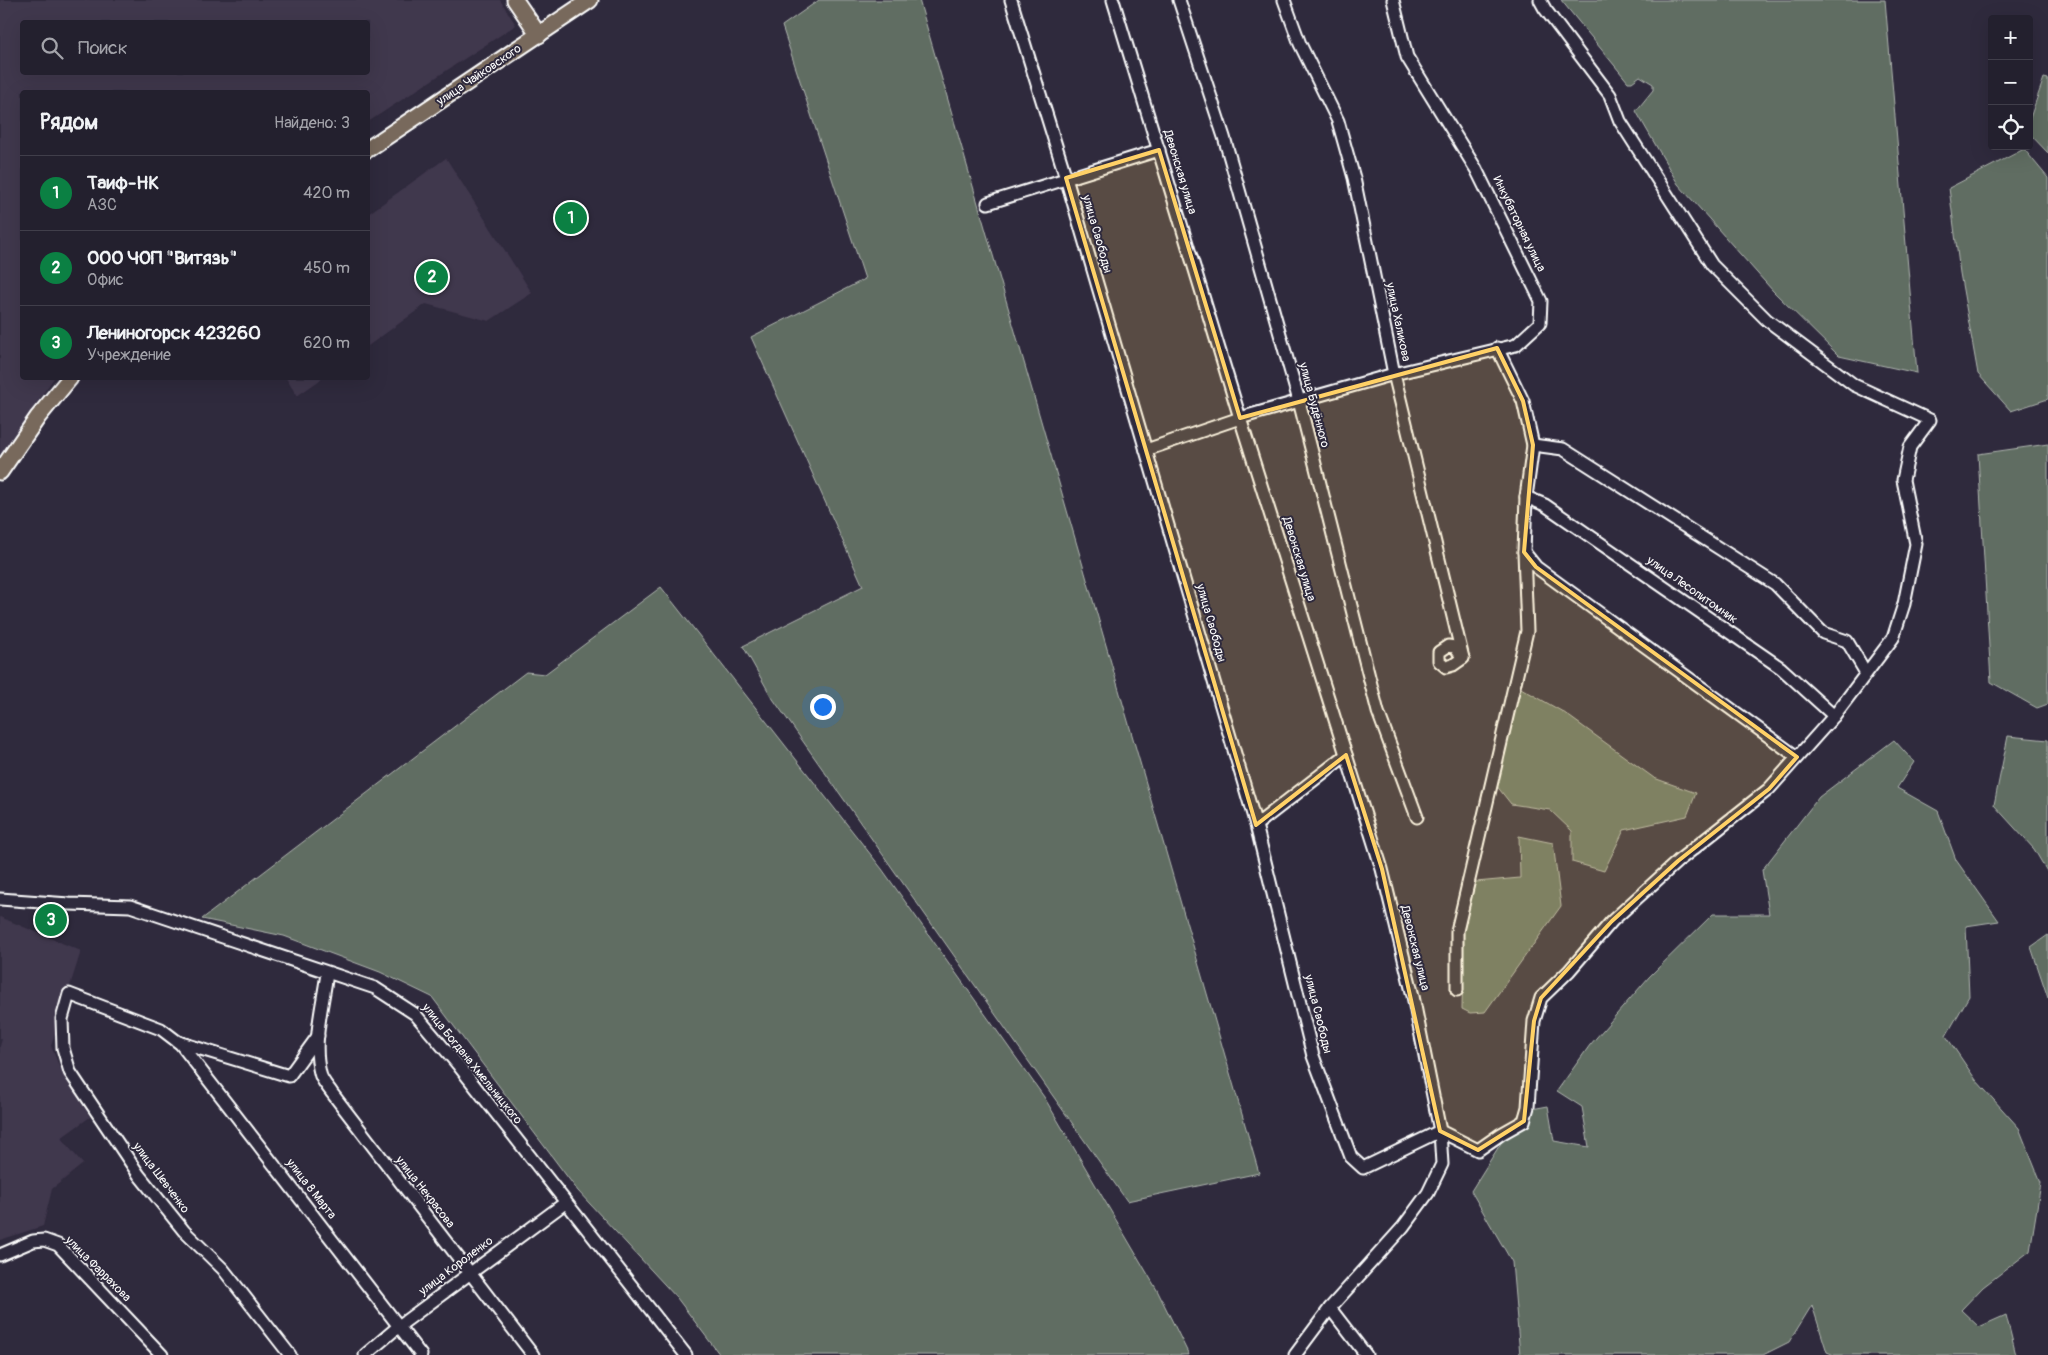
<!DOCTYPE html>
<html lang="ru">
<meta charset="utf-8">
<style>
:root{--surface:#23202e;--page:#2f2d3a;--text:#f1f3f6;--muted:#a3a3aa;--line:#403e4a;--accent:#0b8043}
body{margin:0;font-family:Pangolin,sans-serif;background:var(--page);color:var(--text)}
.controls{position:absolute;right:15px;top:15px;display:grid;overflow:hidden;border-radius:5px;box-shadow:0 5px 20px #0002}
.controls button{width:45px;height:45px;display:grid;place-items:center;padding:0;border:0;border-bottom:1px solid var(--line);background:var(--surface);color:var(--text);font:25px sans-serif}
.you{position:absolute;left:822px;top:706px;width:18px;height:18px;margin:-12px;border:4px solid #fff;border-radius:50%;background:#1a73e8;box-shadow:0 0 0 8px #1a73e833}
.badge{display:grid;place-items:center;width:32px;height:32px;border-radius:50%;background:var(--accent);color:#fff;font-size:16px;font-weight:700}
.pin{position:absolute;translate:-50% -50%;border:2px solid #fff;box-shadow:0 1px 5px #0006}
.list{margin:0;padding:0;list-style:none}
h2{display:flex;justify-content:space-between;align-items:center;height:65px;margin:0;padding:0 20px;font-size:21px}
h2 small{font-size:16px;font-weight:400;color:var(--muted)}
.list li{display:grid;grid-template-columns:32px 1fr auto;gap:15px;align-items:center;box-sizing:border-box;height:75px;padding:0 20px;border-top:1px solid var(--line)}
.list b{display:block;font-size:19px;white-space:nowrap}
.list p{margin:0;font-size:16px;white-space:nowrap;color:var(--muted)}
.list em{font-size:16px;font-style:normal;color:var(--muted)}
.icon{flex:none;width:28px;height:28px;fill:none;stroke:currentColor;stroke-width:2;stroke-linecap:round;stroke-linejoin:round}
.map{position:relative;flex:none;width:2048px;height:1355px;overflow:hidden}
.search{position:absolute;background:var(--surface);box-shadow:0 5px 20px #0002;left:20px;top:20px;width:350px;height:55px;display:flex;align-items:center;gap:12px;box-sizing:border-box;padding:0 18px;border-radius:5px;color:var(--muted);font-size:19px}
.panel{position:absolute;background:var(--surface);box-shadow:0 5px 20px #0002;left:20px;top:90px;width:350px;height:290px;border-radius:5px}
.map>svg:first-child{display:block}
.built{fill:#40374d;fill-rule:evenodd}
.green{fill:#606d62;stroke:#b0b6b0}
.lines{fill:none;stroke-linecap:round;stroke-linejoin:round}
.minor-casing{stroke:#fff;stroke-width:15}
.major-casing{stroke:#fff;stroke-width:19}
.minor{stroke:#2f2a3d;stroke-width:11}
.major{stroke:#78695c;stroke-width:15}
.marked{fill:#ffd166;fill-opacity:0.2;stroke:#ffd166;stroke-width:4;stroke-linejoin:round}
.labels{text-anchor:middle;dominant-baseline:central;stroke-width:4;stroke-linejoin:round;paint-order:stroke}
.street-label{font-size:12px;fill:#fff;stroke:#2f2a3d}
</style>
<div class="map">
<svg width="2048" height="1355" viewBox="0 0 2048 1355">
<rect width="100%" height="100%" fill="#2f2a3d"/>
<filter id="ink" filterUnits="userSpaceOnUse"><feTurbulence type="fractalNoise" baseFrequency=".02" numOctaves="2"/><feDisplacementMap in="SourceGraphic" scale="10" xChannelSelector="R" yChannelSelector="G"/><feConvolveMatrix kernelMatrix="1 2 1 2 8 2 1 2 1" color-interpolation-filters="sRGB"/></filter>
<g filter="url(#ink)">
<g class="built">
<path d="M0,0H500L516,25L368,122V92H22V378H54L0,455ZM22,22H368V72H22Z"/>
<polygon points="446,158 532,293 489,321 426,304 368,346 368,214"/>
<polygon points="286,378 323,378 297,396"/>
<polygon points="0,917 81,951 51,1046 60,1068 90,1117 61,1138 83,1164 52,1189 43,1226 0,1240 0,1046 2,1039 0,1038"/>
</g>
<g class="green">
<polygon points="819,0 919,0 1259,1173 1127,1201 771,696 743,646 863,586 751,337 865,279 782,26"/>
<polygon points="1561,0 1885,0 1917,373 1839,356 1773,291 1678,184 1636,111 1653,90 1653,84 1640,76 1632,82 1628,82"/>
<polygon points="2044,78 2048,79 2048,153 2029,133 2029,121"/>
<polygon points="2024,149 2048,178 2048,399 2011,411 1978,374 1960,273 1949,188"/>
<polygon points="2048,444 2048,704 2037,708 1991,682 1978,454"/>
<polygon points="661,587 882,869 1044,1097 1157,1290 1189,1355 720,1355 677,1298 578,1191 432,997 380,972 284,936 202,919 526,672 545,674"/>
<polygon points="1519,687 1563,712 1654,778 1696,793 1687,816 1624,830 1604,871 1572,862 1572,831 1550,810 1511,804 1496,785"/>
<polygon points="2008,736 2048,740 2048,873 2034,849 1994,805"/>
<polygon points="1894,740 1914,762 1897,788 1938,811 1956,860 1999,921 1966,926 1969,996 1946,1036 1976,1080 2019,1128 2041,1183 2030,1251 1983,1287 1961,1310 1979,1327 2006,1315 2016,1355 1834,1355 1827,1352 1812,1305 1789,1342 1763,1355 1520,1355 1512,1262 1471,1191 1521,1111 1548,1106 1554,1141 1589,1147 1582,1107 1557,1091 1590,1045 1649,977 1713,914 1769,914 1762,870 1819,797"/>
<polygon points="1519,836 1553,843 1561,906 1485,1012 1470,1013 1462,1009 1464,915 1476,882 1520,878"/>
<polygon points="2048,935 2048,998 2031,947"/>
</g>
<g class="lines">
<g class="minor-casing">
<g id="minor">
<polyline points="1011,0 1066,178 1256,825 1313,1056 1351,1157 1363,1168 1440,1131"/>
<polyline points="1113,0 1240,418 1382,869 1413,996 1440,1131 1442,1164 1428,1193 1403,1227 1330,1308 1295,1355"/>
<polyline points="1179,0 1224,137 1299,401 1378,712 1417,817"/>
<polyline points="1284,0 1300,44 1338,121 1354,178 1394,374 1463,658"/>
<polyline points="988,203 1159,150"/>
<polyline points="1497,348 1523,401 1533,445 1526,497 1524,552 1536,567 1797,757"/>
<polyline points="1533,445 1563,449 1775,584 1823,633 1847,641 1866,673"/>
<polyline points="1146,450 1240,418 1394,374 1516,345 1540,323 1541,301 1476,169 1407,57 1393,0"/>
<polyline points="1526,497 1545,505 1781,668 1834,716"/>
<polygon points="1448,646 1455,647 1463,658 1453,665 1446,667 1439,661 1439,652"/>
<polyline points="1256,825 1346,755"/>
<polyline points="0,899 69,904 130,906 375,988 415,1014 459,1066 686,1355"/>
<path d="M327,973C323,1005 312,1041 320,1073C321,1080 328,1087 332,1093L533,1355"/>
<polyline points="1457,990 1457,931 1527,631 1524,552"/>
<polyline points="179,1042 421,1355"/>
<polyline points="1440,1131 1478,1150 1501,1134 1524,1121 1528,1107 1534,1021 1541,998 1569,971 1612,921 1678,861 1769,789 1834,716 1893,638 1904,604 1916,544 1903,480 1910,447 1930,420 1854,385 1767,320 1712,265 1620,121 1610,95 1545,9 1540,0"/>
<polyline points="0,1255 33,1241 44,1240 58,1245 162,1355"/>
<polyline points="1330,1308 1366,1355"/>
<polyline points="290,1355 223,1269 184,1231 139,1175 70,1072 63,1048 62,1019 69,994 161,1029 178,1042 289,1076 318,1036"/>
<polyline points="365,1355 399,1326 565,1203"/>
</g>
</g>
<g class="major-casing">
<g id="major">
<polyline points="515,0 539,35"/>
<polyline points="368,149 590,0"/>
<polyline points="0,472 38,417 70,378"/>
</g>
</g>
<use href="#minor" class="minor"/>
<use href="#major" class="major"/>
</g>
</g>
<path class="marked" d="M1159,150L1240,418L1497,348L1523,401L1533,445L1524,552L1536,567L1797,757L1769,789L1678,861L1612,921L1541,998L1534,1021L1524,1121L1478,1150L1440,1131L1382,869L1346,755L1256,825L1066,178Z"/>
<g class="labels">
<g class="street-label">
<text transform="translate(479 75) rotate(-34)">улица Чайковского</text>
<text transform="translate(1180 172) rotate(73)">Девонская улица</text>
<text transform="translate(1519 224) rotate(64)">Инкубаторная улица</text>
<text transform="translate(1097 234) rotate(74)">улица Свободы</text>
<text transform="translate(1398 322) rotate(78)">улица Халикова</text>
<text transform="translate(1314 405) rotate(75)">улица Будённого</text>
<text transform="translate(1299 559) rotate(73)">Девонская улица</text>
<text transform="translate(1692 590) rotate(35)">улица Лесопитомник</text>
<text transform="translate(1211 623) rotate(74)">улица Свободы</text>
<text transform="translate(1415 948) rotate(76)">Девонская улица</text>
<text transform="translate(1318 1014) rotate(76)">улица Свободы</text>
<text transform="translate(472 1064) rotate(51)">улица Богдана Хмельницкого</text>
<text transform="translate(161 1178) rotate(53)">улица Шевченко</text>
<text transform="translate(311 1189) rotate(52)">улица 8 Марта</text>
<text transform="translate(425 1192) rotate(52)">улица Некрасова</text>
<text transform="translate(456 1266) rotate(-37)">улица Короленко</text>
<text transform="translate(98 1269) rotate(45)">улица Фаррахова</text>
</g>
</g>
</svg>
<div class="controls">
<button>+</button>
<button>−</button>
<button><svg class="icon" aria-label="locate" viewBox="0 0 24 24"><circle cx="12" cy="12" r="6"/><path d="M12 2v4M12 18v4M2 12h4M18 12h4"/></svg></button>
</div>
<div class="you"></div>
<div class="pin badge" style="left:571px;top:218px">1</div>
<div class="pin badge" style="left:432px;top:277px">2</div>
<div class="pin badge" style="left:51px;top:920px">3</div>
<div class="search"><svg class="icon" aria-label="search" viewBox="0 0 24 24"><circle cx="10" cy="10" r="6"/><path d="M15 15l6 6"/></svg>Поиск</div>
<section class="panel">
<h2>Рядом<small>Найдено: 3</small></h2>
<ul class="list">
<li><span class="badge">1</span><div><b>Таиф-НК</b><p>АЗС</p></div><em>420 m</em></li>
<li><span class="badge">2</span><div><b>ООО ЧОП &quot;Витязь&quot;</b><p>Офис</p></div><em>450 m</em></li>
<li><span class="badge">3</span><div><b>Лениногорск 423260</b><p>Учреждение</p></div><em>620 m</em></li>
</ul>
</section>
</div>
